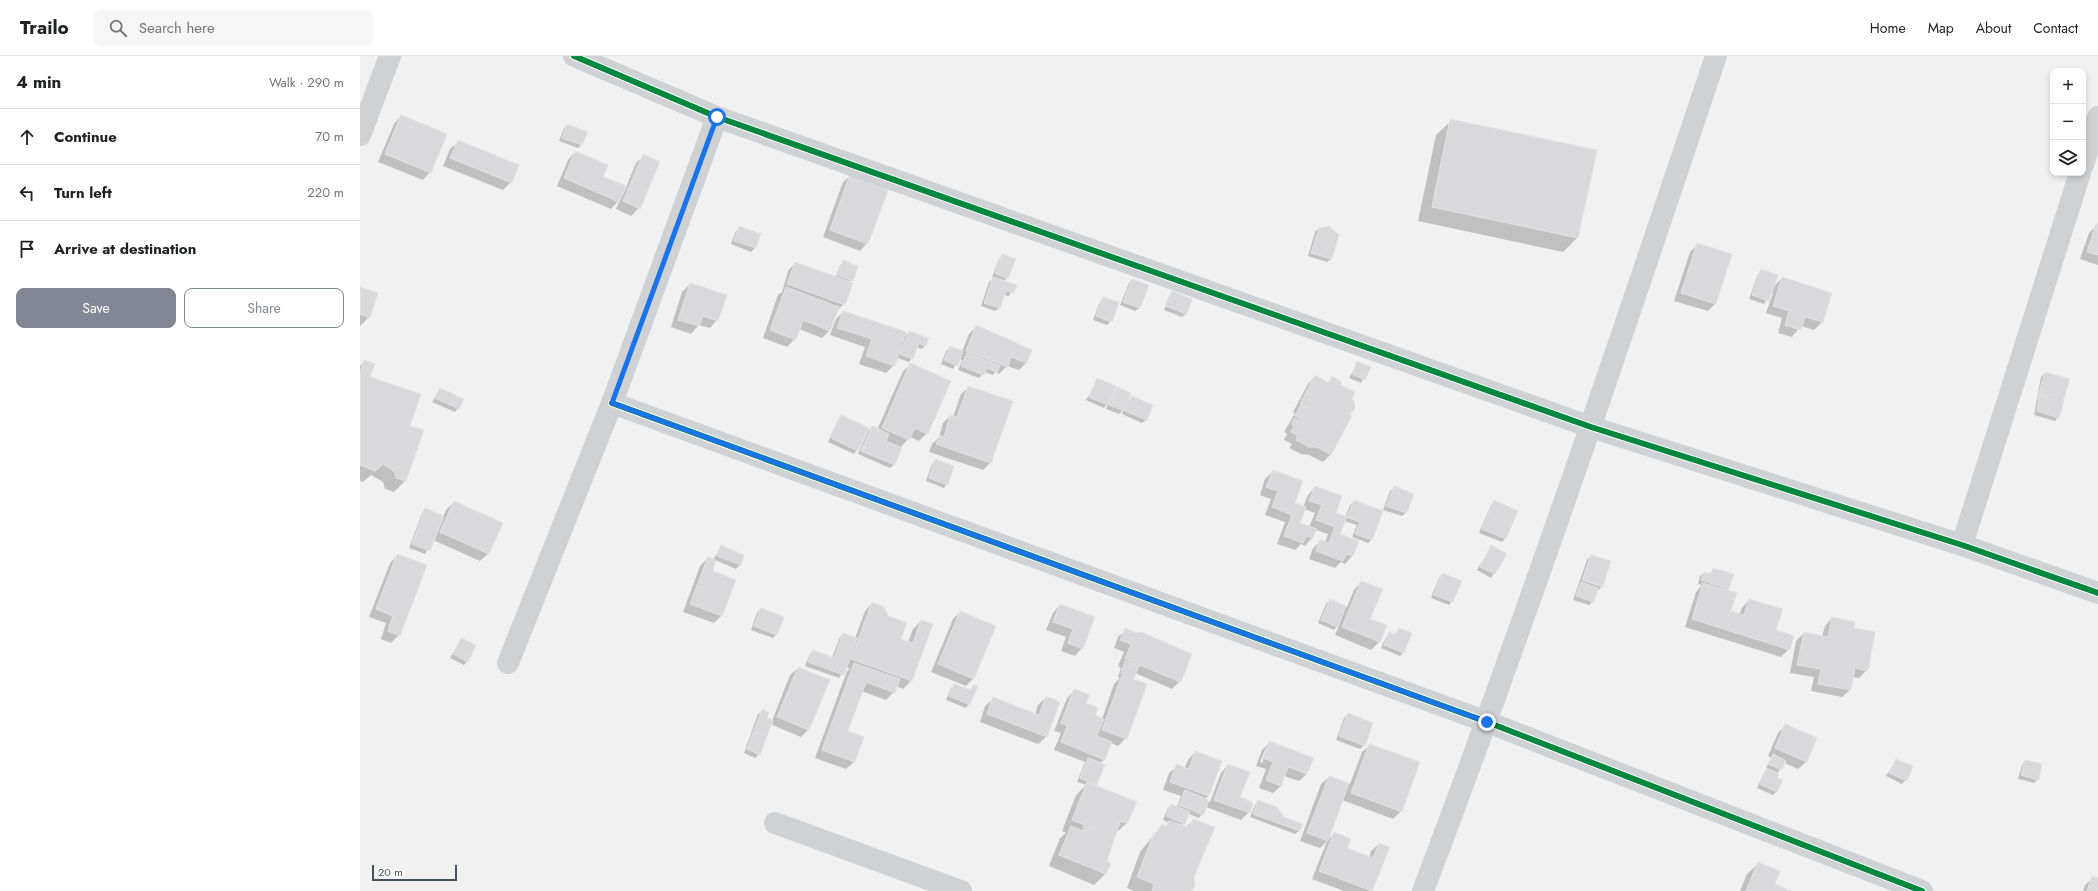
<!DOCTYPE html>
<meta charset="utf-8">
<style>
:root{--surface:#fff;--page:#f6f6f6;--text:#202124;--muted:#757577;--line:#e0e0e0;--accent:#828893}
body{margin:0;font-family:Jost,sans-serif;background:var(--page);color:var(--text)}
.controls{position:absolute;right:12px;top:12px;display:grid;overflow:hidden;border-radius:8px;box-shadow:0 2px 6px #0003}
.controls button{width:36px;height:36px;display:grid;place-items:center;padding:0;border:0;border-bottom:1px solid var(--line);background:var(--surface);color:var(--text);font:20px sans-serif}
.scale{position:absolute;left:12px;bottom:10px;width:85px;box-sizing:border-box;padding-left:4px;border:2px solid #465060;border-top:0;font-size:11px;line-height:14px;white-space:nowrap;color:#465060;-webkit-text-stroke:3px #fff;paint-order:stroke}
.stop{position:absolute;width:12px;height:12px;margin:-9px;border:3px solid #1a73e8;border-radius:50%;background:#fff}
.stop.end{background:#1a73e8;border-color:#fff;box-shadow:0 1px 4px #0008}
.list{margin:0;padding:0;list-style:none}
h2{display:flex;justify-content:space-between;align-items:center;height:52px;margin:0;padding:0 16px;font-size:17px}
h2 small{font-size:13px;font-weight:400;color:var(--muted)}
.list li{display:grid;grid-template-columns:26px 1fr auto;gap:12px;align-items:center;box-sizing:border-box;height:56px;padding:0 16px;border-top:1px solid var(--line)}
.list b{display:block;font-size:15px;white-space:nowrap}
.list em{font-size:13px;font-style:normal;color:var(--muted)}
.actions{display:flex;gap:8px;padding:12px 16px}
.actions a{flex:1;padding:9px 0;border:1px solid var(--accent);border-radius:8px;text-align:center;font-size:14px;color:var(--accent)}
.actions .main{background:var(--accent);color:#fff}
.icon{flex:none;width:22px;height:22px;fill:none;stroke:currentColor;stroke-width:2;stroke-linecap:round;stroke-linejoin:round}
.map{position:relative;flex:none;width:1738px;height:835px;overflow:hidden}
header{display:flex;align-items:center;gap:24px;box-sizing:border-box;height:56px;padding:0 20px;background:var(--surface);border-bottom:1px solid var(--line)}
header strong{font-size:19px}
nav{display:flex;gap:22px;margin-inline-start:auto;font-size:14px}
.search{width:280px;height:36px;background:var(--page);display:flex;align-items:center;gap:10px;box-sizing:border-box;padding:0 14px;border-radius:8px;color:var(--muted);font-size:15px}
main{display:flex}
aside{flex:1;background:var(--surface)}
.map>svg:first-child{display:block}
.shadow{fill:#0003;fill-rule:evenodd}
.building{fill:#d9d9db;stroke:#e3e3e4}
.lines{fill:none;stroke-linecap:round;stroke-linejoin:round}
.minor{stroke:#cfd2d5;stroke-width:22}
.cycleway-casing{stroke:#fff;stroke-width:8}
.cycleway{stroke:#00873e;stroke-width:6}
.route{stroke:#1a73e8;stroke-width:5}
</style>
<header>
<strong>Trailo</strong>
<div class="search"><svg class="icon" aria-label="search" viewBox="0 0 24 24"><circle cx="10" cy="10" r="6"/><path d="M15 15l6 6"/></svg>Search here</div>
<nav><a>Home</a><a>Map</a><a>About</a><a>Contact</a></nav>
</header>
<main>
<aside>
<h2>4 min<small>Walk · 290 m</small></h2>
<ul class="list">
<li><svg class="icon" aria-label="ahead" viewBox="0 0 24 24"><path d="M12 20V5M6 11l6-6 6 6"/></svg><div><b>Continue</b></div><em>70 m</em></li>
<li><svg class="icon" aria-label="left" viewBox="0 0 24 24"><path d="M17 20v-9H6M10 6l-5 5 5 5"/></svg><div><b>Turn left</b></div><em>220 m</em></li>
<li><svg class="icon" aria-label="arrive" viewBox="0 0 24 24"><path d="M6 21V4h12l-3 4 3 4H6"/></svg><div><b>Arrive at destination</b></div></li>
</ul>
<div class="actions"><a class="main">Save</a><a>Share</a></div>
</aside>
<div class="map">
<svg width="1738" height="835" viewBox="0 0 1738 835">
<rect width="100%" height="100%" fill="#f2f1f1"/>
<g class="shadow">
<polygon points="41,60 70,116 63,124 18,106 34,68"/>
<polygon points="1091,65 1218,181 1203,196 1058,165 1076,79"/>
<polygon points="207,69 221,89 218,92 199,85 204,72"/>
<polygon points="98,86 151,126 143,134 83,110 90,93"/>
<polygon points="215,96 242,122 266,131 276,107 284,100 279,152 271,160 256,153 260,143 251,153 197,130 208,104"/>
<polygon points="491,119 507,187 500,195 463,181 483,126"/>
<polygon points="1737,169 1738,169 1738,209 1720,203 1729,177"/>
<polygon points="380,171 400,178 395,192 391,196 371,188 376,175"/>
<polygon points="959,172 978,179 971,203 967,206 948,200 955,176"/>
<polygon points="1338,188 1355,248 1348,255 1314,245 1330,196"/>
<polygon points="643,199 647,222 644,226 655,230 649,240 644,239 639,252 635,255 621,250 629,226 634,222 632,221 639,203"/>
<polygon points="483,205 492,224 489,227 484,248 476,256 470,274 462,282 439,273 435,283 427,291 403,282 418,239 422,236 428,215 435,207 475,222 480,209"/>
<polygon points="1401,214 1412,232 1422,222 1471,237 1462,266 1454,274 1441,270 1432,281 1418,277 1422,262 1406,257 1413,237 1411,236 1404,248 1389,243 1398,218"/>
<polygon points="772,224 787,229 779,252 775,255 760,249 769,227"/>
<polygon points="330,228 357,264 350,272 339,269 331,278 311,271 322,236"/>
<polygon points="0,232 9,261 0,270"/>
<polygon points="813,236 831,244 826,258 822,261 804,254 809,240"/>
<polygon points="744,242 751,265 747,269 733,264 740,246"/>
<polygon points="483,256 543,282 549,276 565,289 562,293 556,291 552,302 549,306 537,302 534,309 526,317 499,308 505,291 470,279 476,263"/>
<polygon points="616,271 653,285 652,287 666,307 659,314 647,310 639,318 635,316 633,319 624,316 619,322 598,314 602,304 599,303 593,313 581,308 586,295 590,291 602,295 609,278"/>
<polygon points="4,306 9,321 49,371 62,375 45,425 34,436 25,433 23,426 11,419 3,426 0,425 0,310"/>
<polygon points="998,307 1010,312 1001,327 989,322"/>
<polygon points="551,308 567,377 559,385 550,381 540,392 534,409 530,412 498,398 508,375 512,371 517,374 543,315"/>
<polygon points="1685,317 1703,343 1701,345 1698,361 1695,365 1674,359 1681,321"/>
<polygon points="955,320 967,327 973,322 991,342 988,358 990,360 970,399 963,406 949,399 941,398 929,392 932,388 924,384 927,378 924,376 935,357 933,356 948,328"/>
<polygon points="738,324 752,338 757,332 766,347 772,341 792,349 786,364 782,367 762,358 764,353 759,358 746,353 748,347 744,352 726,344"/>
<polygon points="609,331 630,407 623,414 569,396 572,388 579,381 583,367 590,360 593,361 601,338"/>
<polygon points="80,333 98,352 95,356 72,346"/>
<polygon points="481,361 497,394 494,398 468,386 478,364"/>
<polygon points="576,404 587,428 584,432 566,425 572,408"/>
<path d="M913,415L934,447L943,451L948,439L955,431L974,458L985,462L990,449L994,445L1011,484L1008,487L992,481L997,469L984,465L979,479L997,486L992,500L985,508L981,506L975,512L949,503L953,492L961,485L965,486L968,478L956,474L952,482L945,490L941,488L935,494L917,488L925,466L905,459L911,443L900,439L905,423ZM944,453L955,457L949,471L939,468Z"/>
<polygon points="1034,432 1053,438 1046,457 1042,460 1023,454 1030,435"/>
<polygon points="94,446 141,468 128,498 120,505 73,484 65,498 49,492 62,457 66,454 83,461 86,454"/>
<polygon points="1134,446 1157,455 1145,483 1142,486 1119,477 1131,449"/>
<polygon points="1132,490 1145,498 1131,522 1117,514"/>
<polygon points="361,491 383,499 380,509 376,513 355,504 351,515 362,559 354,567 323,556 340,510 348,502 353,504"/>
<polygon points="38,499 39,579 31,587 21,583 26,567 9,561 30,507"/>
<polygon points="1231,500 1242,530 1239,534 1237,533 1233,545 1229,549 1213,544 1227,504"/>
<polygon points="1354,513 1368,533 1366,535 1369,556 1379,559 1382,552 1389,544 1429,593 1421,601 1325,571 1336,536 1342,529 1338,528 1340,520 1344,517 1349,518"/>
<polygon points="1083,518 1092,545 1089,549 1071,542 1079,522"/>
<polygon points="1001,526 1009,563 1025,570 1019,586 1011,594 975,579 980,567 974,574 958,567 966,548 970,544 987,551 994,534"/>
<polygon points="512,547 540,584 548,586 553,573 561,565 572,569 551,625 543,633 536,630 534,636 526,644 501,635 487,676 494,706 486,713 455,702 487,615 490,613 486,611 479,622 445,610 450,598 453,595 472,602 480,581 483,578 495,582 505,555"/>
<polygon points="700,549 734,561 722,592 715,600 701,595 706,581 686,574 693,557"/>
<polygon points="401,553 416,579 413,582 391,574 397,557"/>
<polygon points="600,556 613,623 606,630 571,616 593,563"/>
<polygon points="1472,562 1492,572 1507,614 1499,622 1493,621 1490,634 1482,641 1451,635 1454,621 1430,617 1436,585 1444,577 1462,581 1465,570"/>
<polygon points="1039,573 1051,578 1043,597 1040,600 1021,592 1026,581 1030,577 1034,579"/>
<polygon points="766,574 820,625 812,633 775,617 771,623 766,682 758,690 751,687 745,703 740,707 736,728 734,730 768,766 756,777 746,805 745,818 734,829 689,810 700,782 706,777 702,775 716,739 726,729 717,726 725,706 694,694 701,677 694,675 707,642 715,634 734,660 742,663 754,628 760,622 758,621 761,612 758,610 764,596 754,592 758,581"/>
<polygon points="102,583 107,605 104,609 90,602"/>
<polygon points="438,612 449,673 441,681 410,668 399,698 395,702 384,697 398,658 402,655 406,663 412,665 430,619"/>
<polygon points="594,629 609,635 614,630 609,648 606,652 586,644 591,632"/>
<polygon points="686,641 699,646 686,681 678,688 620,666 625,650 633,643 675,658 678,649"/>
<polygon points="988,658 1004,689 1000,693 976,684 984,662"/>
<polygon points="1426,669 1456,682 1446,706 1438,713 1424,707 1417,718 1416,736 1413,739 1397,732 1404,717 1408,713 1406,712 1411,702 1408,700 1418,677"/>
<path d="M909,687L947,718L939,725L924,720L921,730L913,737L899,732L906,713L896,710L902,694ZM905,694H907L902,707L900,706Z"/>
<polygon points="1010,689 1041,755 1033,763 982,744 968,784 975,777 986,792 1009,802 1011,795 1019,788 1029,792 1011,835 984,835 952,823 967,785 960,792 940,785 961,728 969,721 990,728 1002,696"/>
<polygon points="835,696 861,706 848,740 845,744 850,746 861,717 868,709 879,742 889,756 881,764 846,751 839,762 829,758 822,770 826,771 833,764 833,821 830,835 774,835 767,832 780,796 802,769 805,771 809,767 803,764 808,752 811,749 817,751 821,740 803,734 809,717 817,710 824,713 828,704"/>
<polygon points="1536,704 1546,724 1542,728 1526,720"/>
<polygon points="1665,705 1678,723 1674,727 1658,723 1662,709"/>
<polygon points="898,745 923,762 941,769 939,775 935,778 890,761 895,749"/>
<polygon points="1399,807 1414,829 1428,835 1380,835 1387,818"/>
<polygon points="1733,822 1738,823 1738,835 1723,835 1725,829"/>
</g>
<g class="building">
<polygon points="41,59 87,78 71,117 25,98"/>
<polygon points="1090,63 1237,94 1218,182 1072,151"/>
<polygon points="207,68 228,76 222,89 202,82"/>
<polygon points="98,84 159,109 152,127 90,102"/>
<polygon points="215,95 248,109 243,121 267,130 259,146 204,122"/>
<polygon points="283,98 300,106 280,153 263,145"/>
<polygon points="490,118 529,132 508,188 470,174"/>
<polygon points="1736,168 1738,168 1738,199 1727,196"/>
<polygon points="379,170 401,178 396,192 374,185"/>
<polygon points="969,170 979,179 972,203 951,197 959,172"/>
<polygon points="1337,187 1372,198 1356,248 1321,237"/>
<polygon points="642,198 656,203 648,223 635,217"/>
<polygon points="483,204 498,210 493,225 477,219"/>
<polygon points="435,206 493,227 485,249 427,228"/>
<polygon points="1401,213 1418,219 1409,245 1392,239"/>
<polygon points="633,221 657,229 654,237 646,235 640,252 624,247"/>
<polygon points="1422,221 1472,237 1463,266 1445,261 1441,274 1425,269 1429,255 1413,250"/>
<polygon points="772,223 789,229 780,252 763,246"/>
<polygon points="330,227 367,239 358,265 343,260 339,270 318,264"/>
<polygon points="0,231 18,237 10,262 0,258"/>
<polygon points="426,231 479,251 470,275 443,264 436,284 410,274"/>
<polygon points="812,235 832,243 827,258 806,250"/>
<polygon points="743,241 759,246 752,266 736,260"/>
<polygon points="483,255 546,276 535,310 506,300 512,283 477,272"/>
<polygon points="616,269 672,294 667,307 651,301 648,311 606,295"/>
<polygon points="549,275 569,282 566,290 559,287 553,303 540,298"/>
<polygon points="590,290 603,295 598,310 584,304"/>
<polygon points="607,297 640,310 637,316 627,312 624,319 601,310"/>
<polygon points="4,304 15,308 10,321 61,338 50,370 64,374 46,425 36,422 34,415 23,408 15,415 0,409 0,316"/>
<polygon points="997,305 1011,311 1005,324 992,318"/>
<polygon points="550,307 591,325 568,378 555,372 549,384 522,372"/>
<polygon points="1685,316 1710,323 1704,343 1679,337"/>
<polygon points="955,319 969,327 972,320 982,326 981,329 995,336 992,342 995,347 994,354 990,358 992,360 971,399 957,391 949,391 936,384 938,380 931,376 934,370 931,368 934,362 940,365 941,363 935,360 940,350 947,352 940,348"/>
<polygon points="737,322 756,330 748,349 729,341"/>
<polygon points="608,330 653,345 631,407 576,388 580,379 584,381 590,359 597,361"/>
<polygon points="757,331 771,337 764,355 749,349"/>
<polygon points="80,332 104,343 99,353 75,342"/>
<polygon points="1679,338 1704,345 1699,362 1677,355"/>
<polygon points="772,340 793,349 787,364 765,355"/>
<polygon points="481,359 509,372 498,395 471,382"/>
<polygon points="512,370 529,378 526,385 542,392 535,409 501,395"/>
<polygon points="575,403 594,410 588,429 569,422"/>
<polygon points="913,414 943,425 935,447 946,451 940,467 957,473 953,482 946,480 943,487 924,480 932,459 912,451 918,435 906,431"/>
<polygon points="955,430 982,440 976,457 987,461 980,478 999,485 993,500 986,498 983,505 956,495 960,483 969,487 975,471 956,464 962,449 949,445"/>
<polygon points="1034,430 1054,438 1047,457 1026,450"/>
<polygon points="994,444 1023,455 1012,484 995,478 1000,466 987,461"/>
<polygon points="1134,444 1158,455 1146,483 1122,473"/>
<polygon points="94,445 143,467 129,498 80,476"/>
<polygon points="65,452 84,460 70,495 52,488"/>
<polygon points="361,489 384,499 381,509 357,500"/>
<polygon points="1131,489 1147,498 1135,518 1120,511"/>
<polygon points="37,498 67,509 40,580 28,575 33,560 16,553"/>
<polygon points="1231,499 1251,505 1243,531 1222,524"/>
<polygon points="348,501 356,504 353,515 376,524 362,560 330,548"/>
<polygon points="1353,512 1374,518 1369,533 1341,524 1344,516 1351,518"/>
<polygon points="1082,517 1102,525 1093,546 1074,539"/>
<polygon points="1001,525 1023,533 1010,563 1027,569 1020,586 982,571"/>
<polygon points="1221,526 1238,532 1234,546 1216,540"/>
<polygon points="1343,527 1377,537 1371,555 1384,559 1389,543 1423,553 1416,574 1434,580 1430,594 1332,563"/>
<polygon points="970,543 986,550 978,571 961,564"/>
<polygon points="512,546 524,551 528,560 547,567 541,583 553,587 561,564 573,568 552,625 491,603"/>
<polygon points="700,548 735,561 723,593 708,587 713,573 693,566"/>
<polygon points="401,552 424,561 417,579 394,570"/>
<polygon points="600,555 636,570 614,623 578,608"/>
<polygon points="1472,561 1495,566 1494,572 1515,576 1508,615 1495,612 1491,634 1458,628 1461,613 1437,609 1444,576 1468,581"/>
<polygon points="765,572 776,577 781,576 832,598 821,626 765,603 771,588 760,584"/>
<polygon points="1039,572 1052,577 1044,597 1024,589 1029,576 1036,579"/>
<polygon points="483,577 497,582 484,619 448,606 453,594 474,602"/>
<polygon points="101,582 116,589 108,606 93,598"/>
<polygon points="765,605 779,610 774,622 761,617"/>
<polygon points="494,607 540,623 535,637 506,626 488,675 504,681 495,706 462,694"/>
<polygon points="438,611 470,624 449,674 417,661"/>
<polygon points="762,619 787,628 767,683 742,674"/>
<polygon points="594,628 611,634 613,629 618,630 610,649 589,640"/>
<polygon points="714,633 730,639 726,647 738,652 735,659 744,663 737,680 752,686 745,704 701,686 707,670 701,667"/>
<polygon points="686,640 700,646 687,681 627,658 633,641 679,659"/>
<polygon points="402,653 409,656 407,662 413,664 400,699 387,693"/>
<polygon points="988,657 1013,667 1005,690 979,680"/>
<polygon points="1425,668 1457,682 1447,706 1415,692"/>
<polygon points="909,685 954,702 947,718 928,711 921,730 906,724 913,706 903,702"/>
<polygon points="1009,688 1060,706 1042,756 991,737"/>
<polygon points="835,695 862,705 849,740 810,726 816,708 829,713"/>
<polygon points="1413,698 1426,705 1422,714 1408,708"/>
<polygon points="728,702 745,708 737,729 720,722"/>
<polygon points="1536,703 1553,710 1547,725 1529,717"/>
<polygon points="1665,704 1682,708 1679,724 1661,719"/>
<polygon points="868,708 890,716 880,741 893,747 890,757 854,744"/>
<polygon points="1407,712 1419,718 1417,722 1423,724 1417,736 1400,728"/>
<polygon points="969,720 989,727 968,785 947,777"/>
<polygon points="727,726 777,746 768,766 760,766 747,805 751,808 746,818 699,799 711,770 723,775 724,770 735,773 712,764"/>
<polygon points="825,734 849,744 844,759 819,749"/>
<polygon points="898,744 917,751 924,761 943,768 940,775 893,758"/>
<polygon points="811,748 830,756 825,768 806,760"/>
<polygon points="833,763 855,771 834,821 835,827 834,832 831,835 792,835 794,828 777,821 791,784 802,768 807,770 809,765 829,771"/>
<polygon points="974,776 991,783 987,792 1013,802 1019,787 1030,791 1012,835 959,815"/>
<polygon points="1398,806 1420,815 1415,828 1431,835 1386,835"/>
<polygon points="1732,820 1738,822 1738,835 1727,835"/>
</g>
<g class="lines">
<g class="minor">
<polyline points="214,0 357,61 1231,371 1602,489 1738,537"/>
<polyline points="0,79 30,0"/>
<polyline points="1723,109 1738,61"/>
<polyline points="252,347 1127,666 1562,835"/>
<polyline points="1602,489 1720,117"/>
<polyline points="148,607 252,347 357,61"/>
<polyline points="415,767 601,835"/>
<path d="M1063,835C1168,559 1262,280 1356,0"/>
</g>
<g class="cycleway-casing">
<g id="cycleway">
<polyline points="214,0 357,61 1231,371 1602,489 1738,537"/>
<polyline points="252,347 1127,666 1562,835"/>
</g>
</g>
<use href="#cycleway" class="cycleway"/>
</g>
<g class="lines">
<polyline class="route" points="357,61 252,347 1127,666"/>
</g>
</svg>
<div class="controls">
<button>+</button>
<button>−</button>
<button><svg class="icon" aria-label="layers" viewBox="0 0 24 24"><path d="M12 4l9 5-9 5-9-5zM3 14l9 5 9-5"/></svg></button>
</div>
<div class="scale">20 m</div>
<div class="stop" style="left:357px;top:61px"></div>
<div class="stop end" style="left:1127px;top:666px"></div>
</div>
</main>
